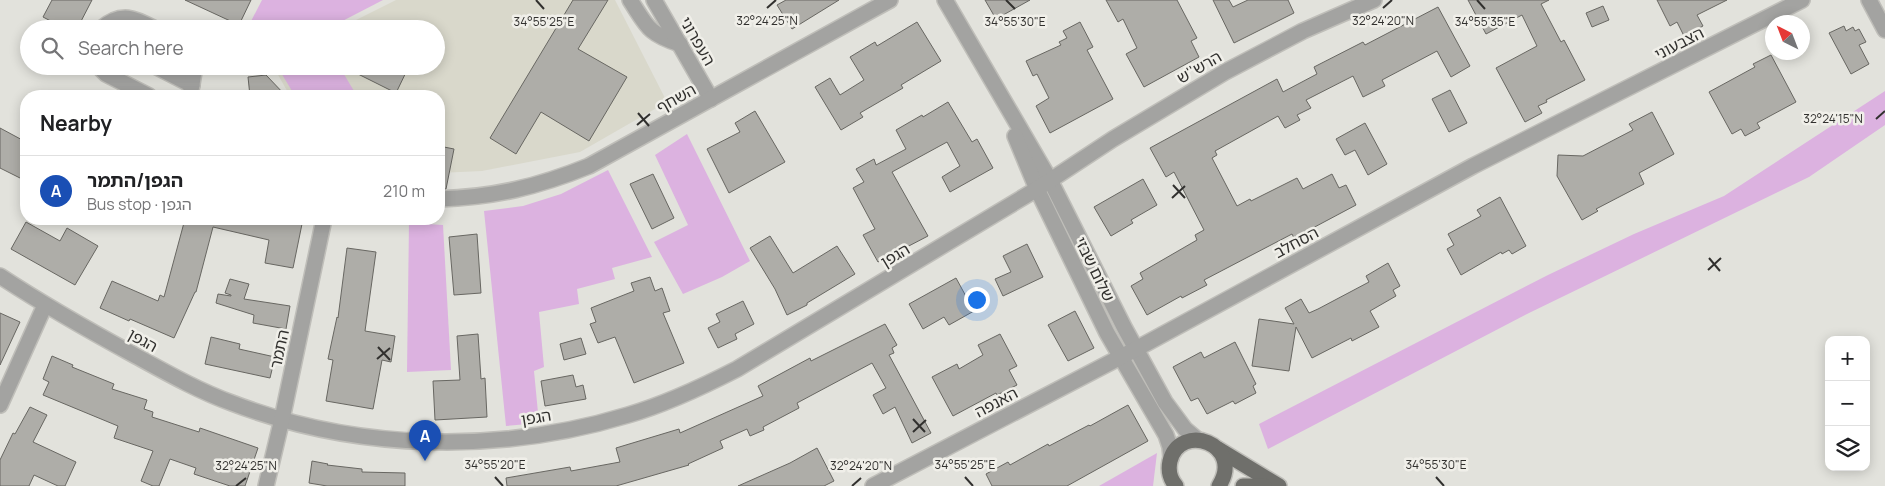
<!DOCTYPE html>
<meta charset="utf-8">
<style>
:root{--surface:#fff;--page:#f6f6f6;--text:#202124;--muted:#757577;--line:#e0e0e0;--accent:#0f766e}
body{margin:0;font-family:Manrope,"Noto Sans Hebrew",sans-serif;background:var(--page);color:var(--text)}
.controls{position:absolute;right:15px;bottom:15px;display:grid;overflow:hidden;border-radius:10px;box-shadow:0 2px 12px #0003}
.controls button{width:45px;height:45px;display:grid;place-items:center;padding:0;border:0;border-bottom:1px solid var(--line);background:var(--surface);color:var(--text);font:25px sans-serif}
.compass{position:absolute;left:1765px;top:15px;width:45px;height:45px;border-radius:50%;background:var(--surface);box-shadow:0 2px 12px #0003;rotate:318deg}
.you{position:absolute;left:976px;top:299px;width:18px;height:18px;margin:-12px;border:4px solid #fff;border-radius:50%;background:#1a73e8;box-shadow:0 0 0 8px #1a73e833}
.badge{display:grid;place-items:center;width:32px;height:32px;border-radius:50%;background:var(--accent);color:#fff;font-size:16px;font-weight:700}
.pin{position:absolute;translate:-50% -41px;filter:drop-shadow(0 1px 2px #0008)}
.pin::after{content:'';position:absolute;top:26px;width:18px;height:15px;background:inherit;clip-path:polygon(0 0,100% 0,50% 100%)}
.list{margin:0;padding:0;list-style:none}
h2{display:flex;justify-content:space-between;align-items:center;height:65px;margin:0;padding:0 20px;font-size:21px}
h2 small{font-size:16px;font-weight:400;color:var(--muted)}
.list li{display:grid;grid-template-columns:32px 1fr auto;gap:15px;align-items:center;box-sizing:border-box;height:70px;padding:0 20px;border-top:1px solid var(--line)}
.list b{display:block;font-size:19px;white-space:nowrap}
.list p{margin:0;font-size:16px;white-space:nowrap;color:var(--muted)}
.list em{font-size:16px;font-style:normal;color:var(--muted)}
.icon{flex:none;width:28px;height:28px;fill:none;stroke:currentColor;stroke-width:2;stroke-linecap:round;stroke-linejoin:round}
.map{position:relative;flex:none;width:1885px;height:486px;overflow:hidden}
.search{position:absolute;background:var(--surface);box-shadow:0 2px 12px #0003;left:20px;top:20px;width:425px;height:55px;display:flex;align-items:center;gap:12px;box-sizing:border-box;padding:0 18px;border-radius:28px;color:var(--muted);font-size:19px}
.panel{position:absolute;background:var(--surface);box-shadow:0 2px 12px #0003;left:20px;top:90px;width:425px;height:135px;border-radius:20px}
.map>svg:first-child{display:block}
.built{fill:#d9d8cb}
.green{fill:#dcb2e0}
.building{fill:#aeada8;stroke:#686762}
.lines{fill:none;stroke-linecap:round;stroke-linejoin:round}
.minor-casing{stroke:#bfbeb9;stroke-width:18}
.major-casing{stroke:#bfbeb9;stroke-width:18}
.minor{stroke:#a3a3a1;stroke-width:15}
.major{stroke:#6f6f6b;stroke-width:15}
.ticks{fill:none;stroke:#31302e;stroke-width:2}
.labels{text-anchor:middle;dominant-baseline:central;stroke-width:5;stroke-linejoin:round;paint-order:stroke}
.street-label{font-size:16px;fill:#31302e;stroke:#f0efe9}
.ticks-label{font-size:12px;text-anchor:middle;fill:#31302e;stroke:#f0efe9;stroke-width:5;stroke-linejoin:round;paint-order:stroke}
</style>
<div class="map">
<svg width="1885" height="486" viewBox="0 0 1885 486">
<rect width="100%" height="100%" fill="#e2e2dc"/>
<polygon class="built" points="396,0 615,0 667,102 580,152 482,171 439,173 439,96 290,96 273,66 436,66 436,29 338,29"/>
<g class="green">
<polygon points="262,0 383,0 327,29 247,29"/>
<polygon points="277,66 339,66 357,96 295,96"/>
<polygon points="1885,91 1885,125 1809,177 1529,313 1268,449 1259,424 1548,275 1634,234 1724,196"/>
<polygon points="687,134 750,261 722,277 683,294 654,242 688,225 655,155"/>
<polygon points="608,170 652,257 612,268 615,279 577,289 579,304 539,312 544,367 534,371 539,423 506,426 484,211 523,206 561,194"/>
<polygon points="409,223 443,225 451,370 407,372"/>
<polygon points="1157,453 1153,486 1099,486"/>
</g>
<g class="building">
<polygon points="52,0 92,0 77,29 66,29 43,17"/>
<polygon points="185,0 251,0 239,25"/>
<polygon points="573,0 608,0 578,49 627,77 589,141 541,112 516,154 490,138"/>
<polygon points="786,0 839,0 792,29 777,5"/>
<polygon points="985,0 1030,0 996,19"/>
<polygon points="1106,0 1177,0 1197,38 1191,41 1199,57 1144,87 1126,54 1137,48 1123,19 1118,22"/>
<polygon points="1213,0 1229,0 1233,7 1248,0 1288,0 1294,13 1234,43"/>
<polygon points="1468,0 1549,0 1541,4 1561,42 1564,40 1585,80 1546,100 1547,102 1538,106 1542,113 1525,122 1496,68 1537,46 1522,15 1486,34"/>
<polygon points="1657,0 1727,0 1697,15 1703,26 1684,36 1677,22 1670,26"/>
<polygon points="1603,6 1609,20 1592,27 1586,13"/>
<polygon points="1438,7 1470,66 1451,77 1437,51 1382,80 1385,86 1363,97 1353,76 1306,100 1311,108 1297,115 1300,120 1285,128 1278,116 1215,151 1217,155 1212,158 1237,206 1250,199 1251,201 1297,178 1303,189 1332,174 1339,188 1346,185 1356,205 1294,238 1292,234 1204,280 1207,285 1182,298 1181,296 1147,315 1131,286 1143,279 1140,273 1197,240 1195,235 1204,230 1174,172 1166,177 1150,148 1277,79 1283,92 1317,74 1314,67 1363,42 1365,45"/>
<polygon points="917,22 941,61 901,85 903,88 860,113 863,117 841,130 815,87 830,78 840,95 864,80 850,57 875,42 877,46"/>
<polygon points="1080,22 1093,47 1087,50 1113,99 1050,133 1036,106 1049,98 1037,74 1033,76 1026,61 1061,45 1059,42 1067,38 1063,31"/>
<polygon points="1844,26 1846,31 1853,27 1855,31 1859,29 1866,42 1859,45 1869,64 1851,74 1829,33"/>
<polygon points="1771,55 1796,102 1757,123 1760,128 1745,136 1741,129 1732,134 1709,92 1755,67 1753,64"/>
<polygon points="342,66 409,66 396,93"/>
<polygon points="266,75 286,96 250,96 248,77"/>
<polygon points="1450,90 1467,123 1449,132 1432,99"/>
<polygon points="948,102 972,142 977,139 993,168 950,192 942,177 960,166 947,142 892,172 928,236 878,262 863,235 875,229 853,188 864,182 856,169 874,159 876,165 906,149 896,130 922,115 923,117"/>
<polygon points="755,111 785,162 729,193 707,149 740,132 735,123"/>
<polygon points="1652,112 1674,154 1639,173 1644,184 1596,209 1598,211 1582,220 1557,176 1558,155 1583,156 1633,130 1629,124"/>
<polygon points="1365,123 1387,164 1368,175 1355,150 1345,155 1336,139"/>
<polygon points="0,128 26,142 26,181 0,168"/>
<polygon points="439,146 454,149 446,189 439,189"/>
<polygon points="653,174 674,218 652,229 630,184"/>
<polygon points="1143,179 1157,205 1131,220 1133,223 1111,236 1094,207"/>
<polygon points="1500,197 1526,246 1512,254 1509,250 1502,254 1501,252 1461,275 1447,249 1454,245 1448,234 1481,216 1477,210"/>
<polygon points="185,219 274,219 302,224 293,268 265,263 269,240 213,227 196,292 195,292 174,338 130,319 129,321 100,308 112,281 158,301 160,295 164,297"/>
<polygon points="26,222 60,241 67,228 98,246 75,285 11,249"/>
<polygon points="477,234 481,293 454,295 449,237"/>
<polygon points="770,236 793,273 837,246 855,274 807,303 807,305 787,315 775,289 750,248"/>
<polygon points="1027,244 1043,277 1003,296 995,279 1011,272 1003,256"/>
<polygon points="347,248 376,252 365,331 395,336 391,362 382,360 373,409 326,401 333,360 328,359 337,317 338,318"/>
<polygon points="1388,263 1400,286 1393,290 1396,296 1370,311 1379,327 1352,341 1351,338 1312,358 1296,327 1289,371 1252,366 1259,319 1294,324 1285,308 1301,299 1309,313 1318,309 1369,282 1366,276"/>
<polygon points="650,277 655,291 662,288 670,311 663,313 684,363 634,383 615,337 598,343 590,324 596,322 591,308 634,291 631,283"/>
<polygon points="956,278 974,311 949,325 944,317 923,329 909,304"/>
<polygon points="230,279 249,284 244,299 290,306 286,329 253,323 254,315 216,303 218,294 231,296 231,295 225,293"/>
<polygon points="743,301 754,324 735,334 737,339 718,348 708,328 720,322 716,314"/>
<polygon points="1075,311 1094,348 1068,361 1048,325"/>
<polygon points="0,313 20,322 0,365"/>
<polygon points="885,324 897,345 892,348 894,353 889,355 931,433 912,443 895,407 883,414 873,395 886,388 872,363 797,403 799,408 763,427 764,430 750,436 747,429 720,441 723,448 688,464 689,465 616,486 507,486 506,478 570,467 571,471 620,462 616,448 679,429 680,433 763,396 758,386 810,358 811,361"/>
<polygon points="478,334 481,379 485,378 487,417 435,420 433,381 460,380 457,336"/>
<polygon points="1000,334 1017,366 1009,370 1017,385 997,395 996,393 953,416 932,377 957,364 959,369 983,355 978,345"/>
<polygon points="211,337 240,344 239,349 275,357 270,378 205,364"/>
<polygon points="581,338 586,354 564,360 560,344"/>
<polygon points="1235,342 1256,384 1253,386 1256,393 1235,404 1233,401 1207,414 1198,398 1191,401 1173,367 1201,352 1204,358"/>
<polygon points="52,356 73,365 72,367 114,384 112,389 147,400 144,409 153,412 152,417 199,432 200,428 258,448 245,486 230,486 194,474 196,468 170,459 159,486 153,486 141,481 153,451 114,438 118,426 43,395 49,382 43,379"/>
<polygon points="573,375 576,387 583,385 586,399 545,406 541,381"/>
<polygon points="1128,405 1148,441 1067,486 992,486 986,474 1008,462 1010,465 1048,444 1049,446 1089,425 1090,426"/>
<polygon points="30,407 47,415 33,442 76,462 65,486 58,486 34,475 29,486 0,486 0,460 13,433 15,434"/>
<polygon points="817,448 834,481 824,486 738,486 790,463"/>
<polygon points="312,461 328,464 327,465 362,469 362,472 405,473 405,486 327,486 309,483"/>
</g>
<g class="lines">
<g class="minor-casing">
<g id="minor">
<path d="M630,0C647,26 648,34 680,44"/>
<polyline points="654,0 711,99"/>
<polyline points="945,0 1050,180 1124,327 1165,402 1185,429 1198,440"/>
<polyline points="1869,0 1885,30"/>
<path d="M101,29C121,11 135,18 155,29"/>
<polyline points="98,66 106,74 149,96"/>
<polyline points="155,66 192,85"/>
<polyline points="190,96 195,66"/>
<polyline points="1015,136 1037,189 1107,333 1166,435 1170,447 1171,458"/>
<path d="M439,199C495,197 537,187 589,166L890,0"/>
<path d="M0,276C44,305 90,331 136,356C167,373 199,391 232,403C357,451 500,454 628,415C666,404 702,387 737,369L1037,189L1113,139L1225,72L1303,31L1374,0"/>
<polyline points="0,405 45,305"/>
<polyline points="266,486 282,419 324,219"/>
<polyline points="873,486 1136,349 1473,166 1802,0"/>
</g>
</g>
<g class="major-casing">
<g id="major">
<polyline points="1218,449 1279,486"/>
<path d="M1176,486C1170,479 1168,470 1170,461C1180,421 1245,444 1219,486"/>
<polyline points="1243,486 1264,486"/>
</g>
</g>
<use href="#minor" class="minor"/>
<use href="#major" class="major"/>
</g>
<path class="ticks" d="M536,0L544,9M1006,0L1015,9M1477,0L1485,9M767,8L776,0M1383,8L1392,0M638,113L649,126M1876,119L1885,111M637,125L650,114M1173,185L1185,198M1172,198L1185,186M1709,258L1720,271M1708,270L1721,258M378,347L390,360M377,359L390,348M913,419L925,432M913,432L926,420M495,477L503,486M965,477L973,486M1436,477L1444,486M236,486L246,478M852,486L861,478"/>
<g class="labels">
<g class="street-label">
<text transform="translate(698 41) rotate(60)">העפרוני</text>
<text transform="translate(1679 43) rotate(-27)">הצבעוני</text>
<text transform="translate(1199 67) rotate(-30)">הרש''ש</text>
<text transform="translate(676 98) rotate(-29)">השחף</text>
<text transform="translate(1296 242) rotate(-28)">הסחלב</text>
<text transform="translate(895 255) rotate(-31)">הגפן</text>
<text transform="translate(1095 269) rotate(64)">שלום שבזי</text>
<text transform="translate(143 340) rotate(29)">הגפן</text>
<text transform="translate(279 349) rotate(-78)">התמר</text>
<text transform="translate(996 402) rotate(-28)">האנפה</text>
<text transform="translate(536 417) rotate(-9)">הגפן</text>
</g>
</g>
<g class="ticks-label">
<text x="767" y="25">32°24'25"N</text>
<text x="1383" y="25">32°24'20"N</text>
<text x="1015" y="26">34°55'30"E</text>
<text x="544" y="26">34°55'25"E</text>
<text x="1485" y="26">34°55'35"E</text>
<text x="1833" y="123">32°24'15"N</text>
<text x="495" y="469">34°55'20"E</text>
<text x="965" y="469">34°55'25"E</text>
<text x="1436" y="469">34°55'30"E</text>
<text x="246" y="470">32°24'25"N</text>
<text x="861" y="470">32°24'20"N</text>
</g>
</svg>
<div class="controls">
<button>+</button>
<button>−</button>
<button><svg class="icon" aria-label="layers" viewBox="0 0 24 24"><path d="M12 4l9 5-9 5-9-5zM3 14l9 5 9-5"/></svg></button>
</div>
<svg class="compass" viewBox="-18 -18 36 36"><path d="M0-13l5 13h-10z" fill="#e53935"/><path d="M0 13l5-13h-10z" fill="#757577"/></svg>
<div class="you"></div>
<div class="pin badge" style="left:425px;top:461px;background:#1a4fb4">A</div>
<div class="search"><svg class="icon" aria-label="search" viewBox="0 0 24 24"><circle cx="10" cy="10" r="6"/><path d="M15 15l6 6"/></svg>Search here</div>
<section class="panel">
<h2>Nearby<small></small></h2>
<ul class="list">
<li><span class="badge" style="background:#1a4fb4">A</span><div><b>הגפן/התמר</b><p>Bus stop · הגפן</p></div><em>210 m</em></li>
</ul>
</section>
</div>
